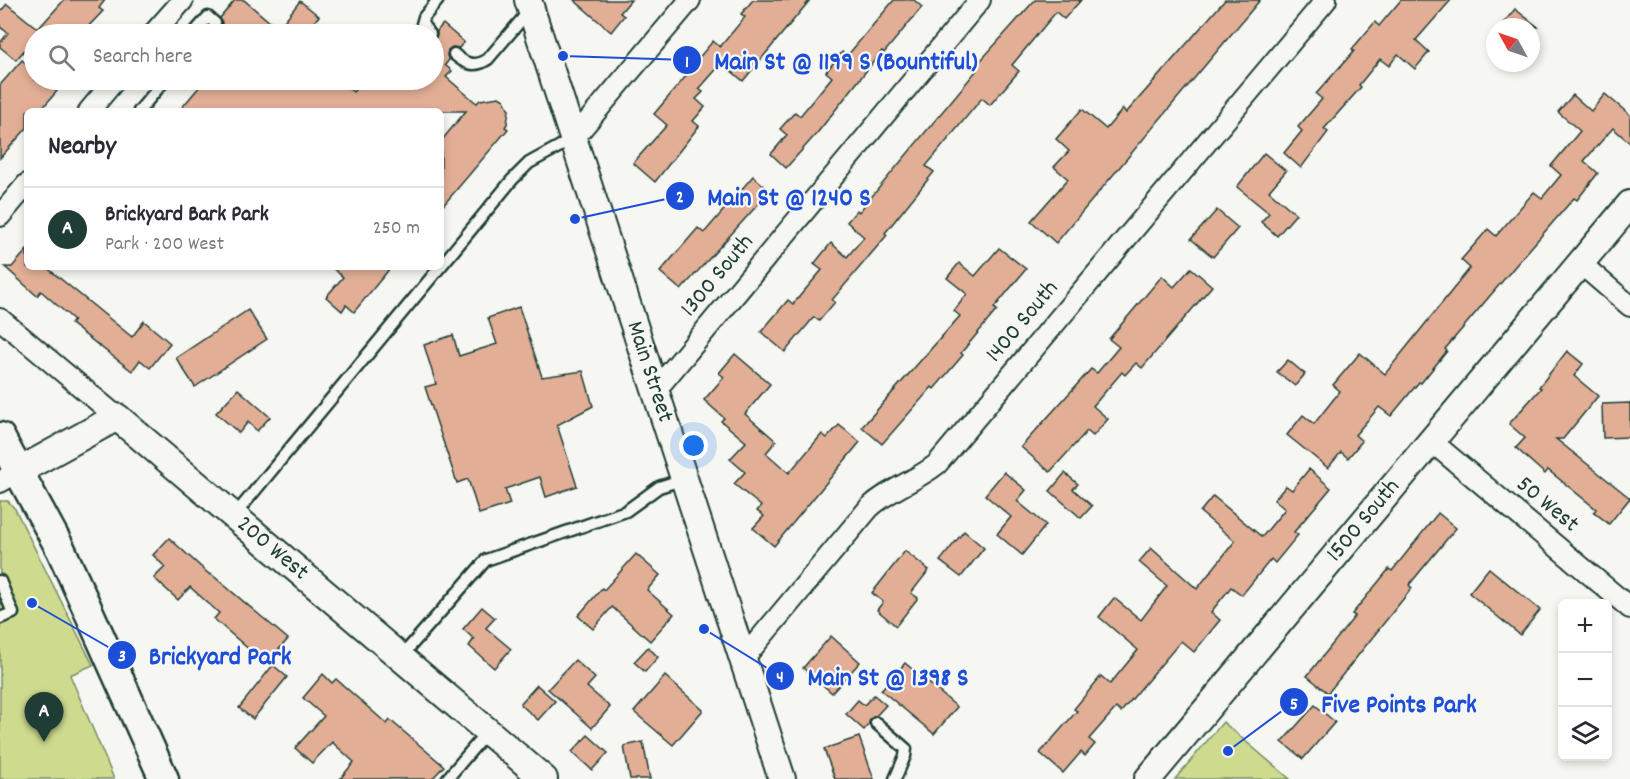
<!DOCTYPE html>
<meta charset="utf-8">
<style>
:root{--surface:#fff;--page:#f7f7f7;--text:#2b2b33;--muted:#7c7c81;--line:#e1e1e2;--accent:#1f3d34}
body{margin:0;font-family:Dekko,sans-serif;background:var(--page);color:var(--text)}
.controls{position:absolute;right:18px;bottom:18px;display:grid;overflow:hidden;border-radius:9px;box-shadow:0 3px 9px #0003}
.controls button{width:54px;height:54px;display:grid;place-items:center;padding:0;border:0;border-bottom:2px solid var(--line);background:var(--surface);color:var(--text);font:30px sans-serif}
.compass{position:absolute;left:1486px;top:18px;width:54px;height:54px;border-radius:50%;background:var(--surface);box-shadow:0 3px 9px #0003;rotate:310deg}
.you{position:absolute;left:694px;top:446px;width:21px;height:21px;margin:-15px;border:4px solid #fff;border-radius:50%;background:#1a73e8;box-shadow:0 0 0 9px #1a73e833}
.badge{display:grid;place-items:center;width:39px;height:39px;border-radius:50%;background:var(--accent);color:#fff;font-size:20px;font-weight:700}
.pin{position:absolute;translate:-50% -50px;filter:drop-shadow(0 2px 3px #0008)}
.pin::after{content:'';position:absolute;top:32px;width:21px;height:18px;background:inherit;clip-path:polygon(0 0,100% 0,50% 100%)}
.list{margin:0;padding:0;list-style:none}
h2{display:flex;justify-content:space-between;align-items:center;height:78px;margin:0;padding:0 24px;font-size:26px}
h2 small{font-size:20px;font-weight:400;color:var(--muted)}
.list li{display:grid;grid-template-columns:39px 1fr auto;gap:18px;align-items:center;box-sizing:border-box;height:84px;padding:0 24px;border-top:2px solid var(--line)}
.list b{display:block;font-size:22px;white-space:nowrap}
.list p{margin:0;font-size:20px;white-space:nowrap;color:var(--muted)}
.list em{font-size:20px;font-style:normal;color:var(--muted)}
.icon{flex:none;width:33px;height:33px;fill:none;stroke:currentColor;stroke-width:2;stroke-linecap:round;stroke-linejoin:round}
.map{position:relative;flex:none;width:1630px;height:779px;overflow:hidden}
.search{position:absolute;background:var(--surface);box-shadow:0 3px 9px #0003;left:24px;top:24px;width:420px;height:66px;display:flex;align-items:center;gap:15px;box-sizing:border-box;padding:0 21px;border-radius:33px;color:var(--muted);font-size:22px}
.panel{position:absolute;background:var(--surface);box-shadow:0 3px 9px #0003;left:24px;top:108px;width:420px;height:162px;border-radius:9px}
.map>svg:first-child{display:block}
.green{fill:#cedb8f;stroke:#768c62;stroke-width:1.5}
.building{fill:#e2ae96;stroke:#1f3d34;stroke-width:1.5}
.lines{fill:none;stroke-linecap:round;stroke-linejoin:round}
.service-casing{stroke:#1f3d34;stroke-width:15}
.minor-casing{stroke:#1f3d34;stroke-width:24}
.tertiary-casing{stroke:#1f3d34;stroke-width:30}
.secondary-casing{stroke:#1f3d34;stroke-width:33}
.service{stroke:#f6f6f2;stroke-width:10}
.minor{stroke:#f6f6f2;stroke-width:20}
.tertiary{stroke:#f6f6f2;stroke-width:26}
.secondary{stroke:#f6f6f2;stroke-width:28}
.labels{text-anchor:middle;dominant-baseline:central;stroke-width:4.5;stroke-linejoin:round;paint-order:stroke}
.street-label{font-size:24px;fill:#1f3d34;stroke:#f6f6f2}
.leader{fill:none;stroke:#1d4ed8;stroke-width:2}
.callout-dot{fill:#1d4ed8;stroke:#f6f6f2;stroke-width:2}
.mark-label{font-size:18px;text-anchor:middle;font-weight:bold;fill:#fff}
.callout-label{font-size:26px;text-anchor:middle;font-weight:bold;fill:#1d4ed8;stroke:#f6f6f2;stroke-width:4.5;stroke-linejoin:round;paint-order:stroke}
</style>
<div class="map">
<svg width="1630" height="779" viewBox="0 0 1630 779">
<rect width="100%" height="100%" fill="#f6f6f2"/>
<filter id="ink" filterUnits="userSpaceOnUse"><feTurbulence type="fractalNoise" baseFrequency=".0167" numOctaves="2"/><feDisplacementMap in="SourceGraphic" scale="12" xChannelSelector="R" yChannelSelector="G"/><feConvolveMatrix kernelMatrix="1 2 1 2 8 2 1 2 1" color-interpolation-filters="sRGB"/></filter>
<g filter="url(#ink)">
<g class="green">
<polygon points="0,501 8,501 15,509 93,665 70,675 114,779 0,779"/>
<polygon points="1223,722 1290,779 1175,779"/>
</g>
<g class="building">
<polygon points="64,0 105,0 99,8 103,11 81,34 34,34 34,39 16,60 0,47 0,43 8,33 0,27 0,12 7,4 38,29"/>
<polygon points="235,0 244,0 278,29 300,1 319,16 304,34 206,34 210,29 214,30 220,28 222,24 220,18"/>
<polygon points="574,0 631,0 620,13 624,16 611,32"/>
<polygon points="753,0 810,0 743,81 722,63 699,89 703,92 696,99 705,107 693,121 699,126 655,182 633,163 667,125 654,114 692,69 691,67 713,41 720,47 745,17 741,14"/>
<polygon points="894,0 914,0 922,7 884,53 882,51 818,132 786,168 771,154 787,135 780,129 795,112 800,116 832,77 826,72 842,52 847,56"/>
<polygon points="1035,0 1081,0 1064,19 1056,12 1012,65 1019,71 990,105 982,98 926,166 934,172 885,233 887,235 832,300 835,302 819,321 814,317 785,352 761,332 788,300 793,304 822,270 814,264 831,243 847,257 864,237 847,222 857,210 859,212 977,70 974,68"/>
<polygon points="1225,0 1260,0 1056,243 1031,221 1068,179 1054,167 1069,151 1056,139 1082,109 1106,129 1123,109 1126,113"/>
<polygon points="1401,0 1451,0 1416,40 1429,52 1415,69 1398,54 1389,66 1380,59 1359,85 1361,87 1324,129 1328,132 1301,168 1284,153 1302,131 1298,127 1322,99 1316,94 1354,51 1352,49 1375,22 1379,26"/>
<polygon points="1515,9 1538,27 1500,27"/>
<polygon points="443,24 464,42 459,48 452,47 448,50 447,56 449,60 445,65 452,71 446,77 474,101 477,103 480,100 499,97 504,100 509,110 507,124 505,127 508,129 441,208 441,141 466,111 179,111 205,80 338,80 353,92 364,80 434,80 434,40 437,36 437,31"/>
<polygon points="22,60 34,71 34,80 44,80 57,91 40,111 27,111 27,128 0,158 0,85"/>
<polygon points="1605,94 1630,115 1630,143 1613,128 1584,161 1598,173 1577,200 1574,198 1522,258 1445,349 1447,351 1421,383 1419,382 1391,416 1379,407 1355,435 1362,441 1348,458 1341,452 1328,468 1287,435 1303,415 1314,424 1340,391 1333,385 1360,353 1385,374 1470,268 1461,260 1488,229 1496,236 1534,192 1542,198 1561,175 1551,166 1580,131 1558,112 1573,95 1591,111"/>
<polygon points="1264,153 1286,171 1269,191 1296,214 1277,236 1261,222 1269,213 1237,187"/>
<polygon points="753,176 770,191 681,290 660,272 698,228 704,233"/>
<polygon points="1217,210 1238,228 1213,257 1191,239"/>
<polygon points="999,248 1026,269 994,308 997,310 961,353 963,355 934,389 932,387 882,444 862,427 960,316 954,311 967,294 947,278 959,263 975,276"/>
<polygon points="27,250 27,267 46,267 132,337 144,321 170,343 150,368 140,360 132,371 71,324 74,320 41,291 37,296 5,267 12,267"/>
<polygon points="331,267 391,267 354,312 346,305 342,311 326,297 343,277"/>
<polygon points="1191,268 1212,286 1142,368 1136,363 1125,375 1122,372 1093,406 1108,419 1093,436 1087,431 1050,472 1021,447 1091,369 1097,373 1119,347 1109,339 1162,276 1174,287"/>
<polygon points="519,307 542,377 583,371 593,406 557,425 577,486 546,497 540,477 505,489 510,504 479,514 468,479 457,483 425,387 436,384 424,345 453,335 459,356 497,344 488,318"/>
<polygon points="248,310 267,339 195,387 176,358"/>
<polygon points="1567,351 1583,364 1574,376 1598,396 1563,439 1556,439 1630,498 1609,524 1594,512 1596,509 1548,470 1545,474 1516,448 1525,438 1509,424 1541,388 1539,387"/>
<polygon points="735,354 770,384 745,414 776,441 766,453 789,473 822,434 827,438 839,425 860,442 774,546 753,528 764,516 757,511 761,506 734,484 745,472 730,459 746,442 721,421 724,418 704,400 724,377 719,373"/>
<polygon points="1288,360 1305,374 1295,386 1277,372"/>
<polygon points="238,389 270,417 257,431 248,422 239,433 216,413"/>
<polygon points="1630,403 1630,437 1603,438 1602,404"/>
<polygon points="1309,469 1331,488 1294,532 1298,535 1275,563 1271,559 1242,595 1231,587 1211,612 1220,620 1194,652 1181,641 1121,712 1116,708 1089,739 1095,744 1085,756 1081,752 1063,773 1040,753 1077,711 1074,709 1101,676 1110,684 1138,650 1099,617 1114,598 1141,620 1167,586 1139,562 1151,548 1197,589 1235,541 1200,512 1213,496 1262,537 1285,509 1274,500 1286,486 1292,490"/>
<polygon points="1004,472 1026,490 1017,501 1046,525 1022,555 997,534 1011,517 985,495"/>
<polygon points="1065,473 1078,484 1073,489 1092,506 1081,518 1050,491"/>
<polygon points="1438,513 1456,528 1409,585 1412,588 1328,693 1307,676 1355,616 1352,614 1389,569 1392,571"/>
<polygon points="964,531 984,548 961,577 940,561"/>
<polygon points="169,538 210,575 211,574 288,639 266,664 214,619 219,613 190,587 178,600 154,578 165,567 153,555"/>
<polygon points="905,551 929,570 911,593 918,598 896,626 877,610 883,602 872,593"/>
<polygon points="636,554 660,575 647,590 674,614 650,641 612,607 593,629 578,616 602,588 604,590"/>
<polygon points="1489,568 1540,610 1520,635 1469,593"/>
<polygon points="482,607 495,618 486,628 511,649 494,668 469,646 474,639 463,629"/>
<polygon points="831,636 860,662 832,693 803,668"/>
<polygon points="648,647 658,657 645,672 634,662"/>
<polygon points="575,660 595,678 587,687 610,707 592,728 548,689"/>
<polygon points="905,663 957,707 934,734 881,690"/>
<polygon points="273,665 287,677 253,719 239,708"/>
<polygon points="323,674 332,683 336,679 387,724 390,720 444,766 432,779 340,779 354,762 332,742 312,763 295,748 324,716 303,698"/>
<polygon points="665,676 703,710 673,745 634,712"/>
<polygon points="537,685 555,701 538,720 520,704"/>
<polygon points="874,695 886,705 876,716 870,719 869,724 864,730 846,714 858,700 864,705"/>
<polygon points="1315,705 1335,722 1303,759 1282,742"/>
<polygon points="588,735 608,753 592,770 572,752"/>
<polygon points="859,737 874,779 835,779 824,749"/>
<polygon points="643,742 650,779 630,779 624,746"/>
</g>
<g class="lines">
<g class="service-casing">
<g id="service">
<polyline points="193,34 208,17 215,23"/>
<polyline points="430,34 422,24 424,17 438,0"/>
<path d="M454,54C465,64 475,68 488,59L529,11"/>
<polyline points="139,111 165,80"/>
<polyline points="441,266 512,180 529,163 573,139"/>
<polyline points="234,516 440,267"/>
<polyline points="0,581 13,613 0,618"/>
<polyline points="400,658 486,560 626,511 659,487 684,479"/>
<polyline points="876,723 906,749 905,756 895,779"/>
<polyline points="447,779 487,732"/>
</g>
</g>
<g class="minor-casing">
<g id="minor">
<polyline points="153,34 183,0"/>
<polyline points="89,111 115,80"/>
<polyline points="573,139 690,0"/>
<polyline points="0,216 27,184"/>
<polyline points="1580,263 1630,306"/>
<polyline points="0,319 117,417"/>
<polyline points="655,391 980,0"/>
<polyline points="1431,441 1630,608"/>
<polyline points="0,482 19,471"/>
<path d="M743,659L869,508C889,489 916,481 937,464L1326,0"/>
</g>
</g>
<g class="tertiary-casing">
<g id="tertiary">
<polyline points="528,0 782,779"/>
<polyline points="19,471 117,417 544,779"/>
<polyline points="1148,779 1630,204"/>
</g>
</g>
<g class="secondary-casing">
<polyline id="secondary" points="0,437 61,550 164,779"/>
</g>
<use href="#service" class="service"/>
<use href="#minor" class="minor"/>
<use href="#tertiary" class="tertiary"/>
<use href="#secondary" class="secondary"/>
</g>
</g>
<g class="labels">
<g class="street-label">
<text transform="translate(718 276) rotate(-50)">1300 South</text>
<text transform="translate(1023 322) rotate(-50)">1400 South</text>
<text transform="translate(649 372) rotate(72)">Main Street</text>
<text transform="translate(1547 505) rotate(40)">50 West</text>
<text transform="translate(1364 521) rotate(-50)">1500 South</text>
<text transform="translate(272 549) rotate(40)">200 West</text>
</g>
</g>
<path class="leader" d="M563 56L687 60M575 219L680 196M32 603L122 655M704 629L780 676M1228 751L1294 702"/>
<g class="callout-dot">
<circle cx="563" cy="56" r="6"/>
<circle cx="575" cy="219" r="6"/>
<circle cx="32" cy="603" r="6"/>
<circle cx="704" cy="629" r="6"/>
<circle cx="1228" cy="751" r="6"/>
<circle cx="687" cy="60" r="15"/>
<circle cx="680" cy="196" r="15"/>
<circle cx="122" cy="655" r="15"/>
<circle cx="780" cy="676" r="15"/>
<circle cx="1294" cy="702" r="15"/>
</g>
<g class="mark-label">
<text x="687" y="67">1</text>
<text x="680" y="202">2</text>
<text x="122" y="661">3</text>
<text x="780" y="682">4</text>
<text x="1294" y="709">5</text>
</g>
<g class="callout-label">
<text x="846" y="69">Main St @ 1199 S (Bountiful)</text>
<text x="789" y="205">Main St @ 1240 S</text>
<text x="220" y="664">Brickyard Park</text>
<text x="888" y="685">Main St @ 1398 S</text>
<text x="1399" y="712">Five Points Park</text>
</g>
</svg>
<div class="controls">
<button>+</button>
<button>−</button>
<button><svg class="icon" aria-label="layers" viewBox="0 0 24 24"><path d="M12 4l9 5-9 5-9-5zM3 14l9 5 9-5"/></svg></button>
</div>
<svg class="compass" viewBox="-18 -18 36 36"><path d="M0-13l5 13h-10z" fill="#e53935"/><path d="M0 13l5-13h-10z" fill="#7c7c81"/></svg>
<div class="you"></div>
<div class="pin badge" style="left:44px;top:742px">A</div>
<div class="search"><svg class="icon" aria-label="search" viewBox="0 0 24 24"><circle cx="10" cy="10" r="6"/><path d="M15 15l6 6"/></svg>Search here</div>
<section class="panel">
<h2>Nearby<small></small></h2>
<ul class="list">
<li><span class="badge">A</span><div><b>Brickyard Bark Park</b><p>Park · 200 West</p></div><em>250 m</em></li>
</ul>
</section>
</div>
